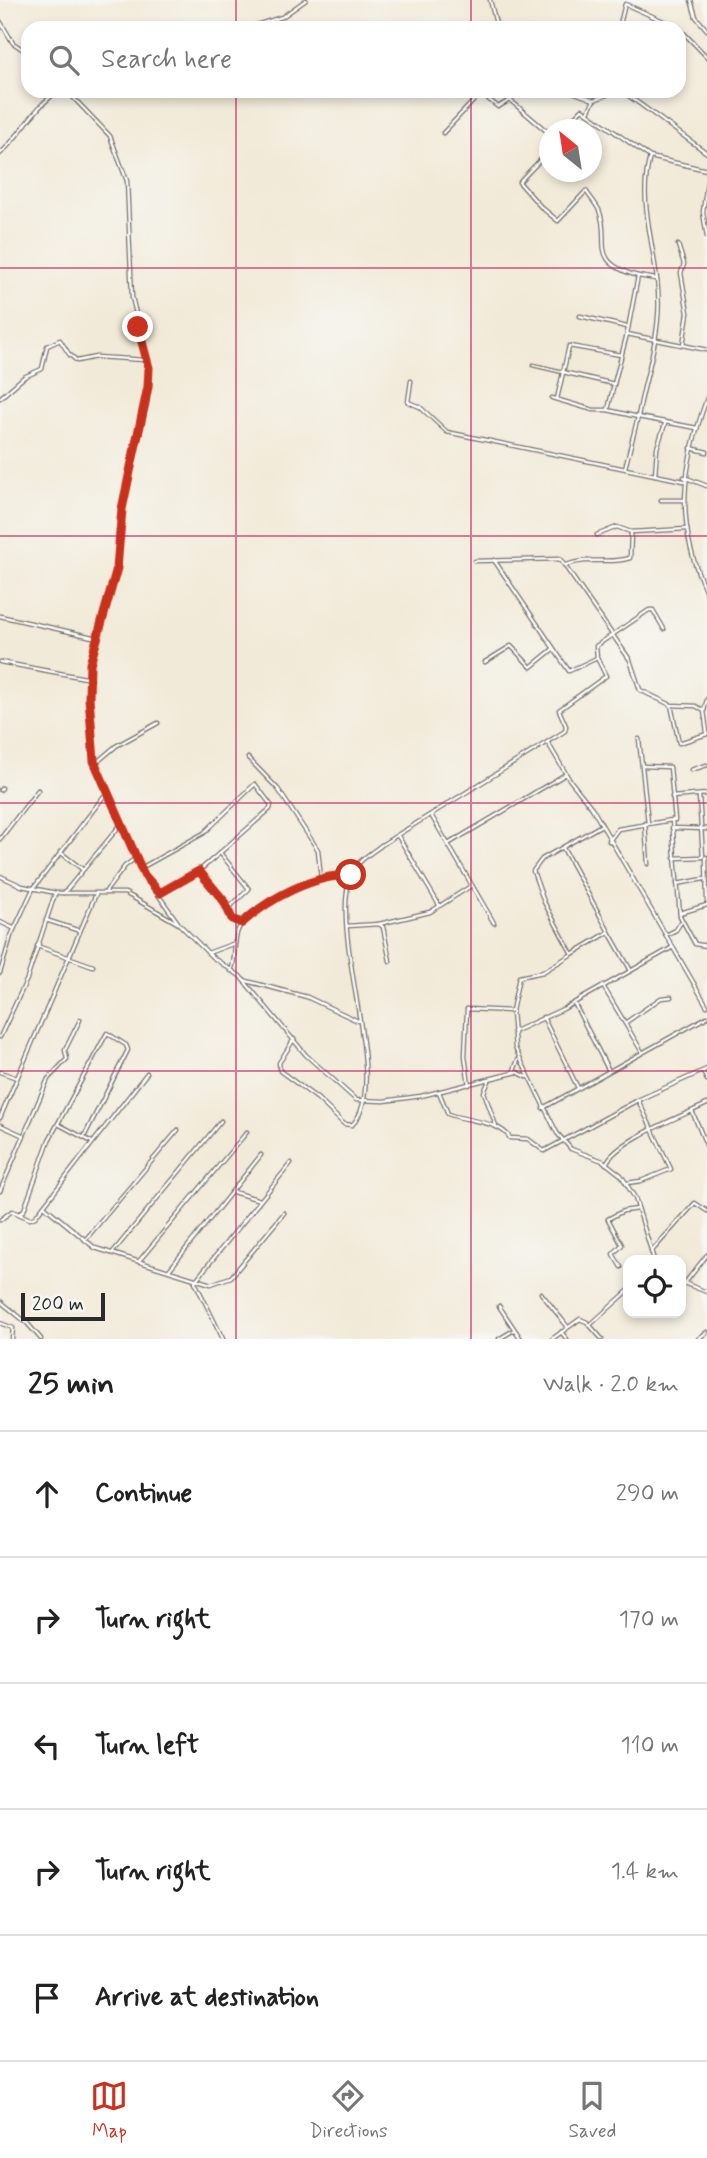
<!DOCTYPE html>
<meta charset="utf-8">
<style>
:root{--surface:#fff;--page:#f2f2f2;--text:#222;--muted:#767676;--line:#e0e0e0;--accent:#c8321e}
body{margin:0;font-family:Mynerve,sans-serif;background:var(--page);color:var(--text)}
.controls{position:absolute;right:21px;bottom:21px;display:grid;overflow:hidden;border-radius:14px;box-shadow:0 4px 10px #0003}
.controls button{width:63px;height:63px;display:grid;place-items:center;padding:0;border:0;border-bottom:2px solid var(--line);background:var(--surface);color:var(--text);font:35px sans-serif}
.compass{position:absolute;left:539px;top:119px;width:63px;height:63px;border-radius:50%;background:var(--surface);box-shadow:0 4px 10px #0003;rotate:330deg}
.scale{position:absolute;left:21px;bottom:18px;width:84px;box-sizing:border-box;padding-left:7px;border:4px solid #2b2b2b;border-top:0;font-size:19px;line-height:24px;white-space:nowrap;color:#2b2b2b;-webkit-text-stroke:5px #f6f6f2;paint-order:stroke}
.stop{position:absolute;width:21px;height:21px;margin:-16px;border:5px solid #c8321e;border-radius:50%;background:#fff}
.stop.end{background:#c8321e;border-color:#fff;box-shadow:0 2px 7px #0008}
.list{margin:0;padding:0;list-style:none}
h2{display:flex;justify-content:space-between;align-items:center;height:91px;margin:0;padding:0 28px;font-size:30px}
h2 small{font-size:23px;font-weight:400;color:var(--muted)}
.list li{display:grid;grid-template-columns:46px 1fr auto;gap:21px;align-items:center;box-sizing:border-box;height:126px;padding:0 28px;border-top:2px solid var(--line)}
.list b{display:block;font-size:26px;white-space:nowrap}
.list em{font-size:23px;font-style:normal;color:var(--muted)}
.icon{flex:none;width:38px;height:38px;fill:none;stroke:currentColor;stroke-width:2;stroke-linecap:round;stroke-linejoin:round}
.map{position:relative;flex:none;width:707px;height:1339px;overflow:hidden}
.search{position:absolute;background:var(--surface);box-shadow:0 4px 10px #0003;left:21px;right:21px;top:21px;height:77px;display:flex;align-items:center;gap:18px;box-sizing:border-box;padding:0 24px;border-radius:21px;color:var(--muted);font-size:26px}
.sheet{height:721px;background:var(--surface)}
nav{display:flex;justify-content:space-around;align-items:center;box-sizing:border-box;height:98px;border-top:2px solid var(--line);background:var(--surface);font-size:19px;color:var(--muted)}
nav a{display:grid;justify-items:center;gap:4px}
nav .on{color:var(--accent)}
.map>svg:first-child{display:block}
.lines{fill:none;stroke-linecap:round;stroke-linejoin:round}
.street-casing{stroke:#716e68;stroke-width:5}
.street{stroke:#fff;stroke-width:2.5}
.route{stroke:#c8321e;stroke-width:9}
.grid{fill:none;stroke:#c2185b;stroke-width:2;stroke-opacity:0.55}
</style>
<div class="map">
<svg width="707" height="1339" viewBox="0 0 707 1339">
<rect width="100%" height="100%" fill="#f6f6f2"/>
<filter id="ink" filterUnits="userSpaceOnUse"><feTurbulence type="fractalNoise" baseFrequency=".0143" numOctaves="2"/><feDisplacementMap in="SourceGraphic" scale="14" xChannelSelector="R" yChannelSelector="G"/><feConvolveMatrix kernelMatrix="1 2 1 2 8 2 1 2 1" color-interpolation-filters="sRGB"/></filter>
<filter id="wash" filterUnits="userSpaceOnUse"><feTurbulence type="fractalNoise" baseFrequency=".00686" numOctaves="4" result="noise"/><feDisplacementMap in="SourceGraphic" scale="28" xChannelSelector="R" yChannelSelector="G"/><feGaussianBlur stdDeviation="1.57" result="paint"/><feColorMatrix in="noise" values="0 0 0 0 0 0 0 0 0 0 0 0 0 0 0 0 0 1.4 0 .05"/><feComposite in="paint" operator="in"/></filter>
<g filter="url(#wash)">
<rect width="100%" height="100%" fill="#f2ead8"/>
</g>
<g filter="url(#ink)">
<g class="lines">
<g class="street-casing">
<g id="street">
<polyline points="490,0 497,28"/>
<polyline points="691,0 696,17 707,30"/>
<polyline points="0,21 13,43 28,53"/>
<polyline points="246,28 282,17 306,0"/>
<polyline points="619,28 625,4 679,28"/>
<polyline points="679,28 707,57"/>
<polyline points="67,91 110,136 127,181 132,297 149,368 147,403 122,509 117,568 90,664 89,698 94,761 144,875 179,924 212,957 240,976 306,1055 356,1100 384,1101 421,1096 517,1072 527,1077"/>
<polyline points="570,91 594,100 617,91"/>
<polyline points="622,91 707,153"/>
<polyline points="588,112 594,100"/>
<polyline points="562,130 582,109 650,157 707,170"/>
<polyline points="443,133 481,93 498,107 510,100 550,134"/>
<path d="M550,150L519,182L541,207L558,221L586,191C590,197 596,204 599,210C612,241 586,261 638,276"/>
<path d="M0,154C23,133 33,107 59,91"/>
<path d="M650,157C635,209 663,264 658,317C656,351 643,384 638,417L697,428"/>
<polyline points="707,181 703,212 707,237"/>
<polyline points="678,245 684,264 681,273 688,313 683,345"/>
<polyline points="580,316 627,327"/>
<polyline points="627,334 638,276 656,279"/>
<polyline points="533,365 614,384 608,410 638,417 625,468"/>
<polyline points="411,381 408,402 420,407 447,432 684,481"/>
<polyline points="614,384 627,334 707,350"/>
<polyline points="0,398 24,377 42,369 47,346 60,340 69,354 77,361 96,357 146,360"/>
<polyline points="552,398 593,410 608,410"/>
<path d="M707,398C682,468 674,524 707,594"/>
<polyline points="557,399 569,346 621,355"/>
<polyline points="691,448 707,452"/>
<polyline points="655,475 657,448 665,424"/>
<polyline points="684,477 707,486"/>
<polyline points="661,500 684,500"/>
<polyline points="597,535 617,527 631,532 687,529"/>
<polyline points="475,561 560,559 630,660 640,690 671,705 696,706 704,711"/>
<path d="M566,565C591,556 608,565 630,558L631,534"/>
<polyline points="0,616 97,638"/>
<polyline points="597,658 596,646 649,610 653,610 664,629"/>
<polyline points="0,662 91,679"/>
<polyline points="485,662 511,646 531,667 553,649"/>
<polyline points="707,699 704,711 707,732"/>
<polyline points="671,705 679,743 707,734"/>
<polyline points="639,739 648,823"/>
<polyline points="548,743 569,779 592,808 707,1006"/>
<polyline points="248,758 278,789 318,850 321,879"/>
<polyline points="96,763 116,746 158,723"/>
<polyline points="643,766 670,767 675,820 672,820"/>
<polyline points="691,770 707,765"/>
<polyline points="0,790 2,788"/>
<polyline points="699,796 703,857"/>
<polyline points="672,797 707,794"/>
<polyline points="431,815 494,923"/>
<polyline points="645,823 648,864"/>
<polyline points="672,828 707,829"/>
<polyline points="398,836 439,905"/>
<polyline points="0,839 38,790"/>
<polyline points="609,841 618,829 672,820 680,916 695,944 707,946"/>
<polyline points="448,844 566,774"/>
<polyline points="563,848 609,932 572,954 544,902 533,871 542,859 600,826"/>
<polyline points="60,852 82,869"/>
<polyline points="221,854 249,889 232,905 229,912"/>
<polyline points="706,857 707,902"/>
<polyline points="674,858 702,857"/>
<polyline points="141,868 204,833 255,784 271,805 270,809 199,871"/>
<polyline points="0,876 22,886 56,893 125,893 179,924"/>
<polyline points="677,884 704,879"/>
<polyline points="154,888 161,893 199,871 224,901 232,919 242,923"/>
<polyline points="106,891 125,866 136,858"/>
<polyline points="64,893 122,823"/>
<polyline points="680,913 707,905"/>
<polyline points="46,920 80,931"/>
<polyline points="0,922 13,928"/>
<polyline points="379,924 430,912 471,886"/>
<polyline points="347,926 379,924 383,927 390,961"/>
<polyline points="609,932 630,969"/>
<polyline points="666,935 676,930 681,922"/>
<polyline points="37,946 93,966"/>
<polyline points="208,953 235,943"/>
<path d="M231,971C237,957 232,941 239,928C253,902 322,875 351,875"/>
<polyline points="0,973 11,936 33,889 107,792"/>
<polyline points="243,980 307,997 358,1021"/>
<polyline points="603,986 642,1052"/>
<polyline points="574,1003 609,1071"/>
<polyline points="512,1011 519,977 543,972 572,954"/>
<polyline points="543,1017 578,1088"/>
<polyline points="625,1023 661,998 671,997"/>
<polyline points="513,1032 563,1009 673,947"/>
<polyline points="0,1037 27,979 55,894"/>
<path d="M294,1039L279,1063L280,1071L318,1099L344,1124L352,1125C393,1086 326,930 352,873C357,861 373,852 383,844L565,731L566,726L559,710L606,676L597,658L569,671L494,560"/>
<polyline points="0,1072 17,1078"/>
<polyline points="703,1072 707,1080"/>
<polyline points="513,1073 518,1060"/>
<polyline points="489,1081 484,1092 496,1126"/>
<polyline points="469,1085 465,1056 467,1009 512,1011 515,1048 557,1133 571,1149 603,1161 621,1175 635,1198 654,1260"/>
<path d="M439,1092L448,1114C466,1121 500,1121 510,1138L528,1139L544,1151L638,1100L707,1069"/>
<polyline points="543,1108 707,1017"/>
<polyline points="692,1111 707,1147"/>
<polyline points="0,1118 96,894"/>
<polyline points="58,1124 92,1142"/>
<polyline points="0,1125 24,1136"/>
<path d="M606,1164C616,1140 683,1116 707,1104"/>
<polyline points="627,1183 641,1181 671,1169 638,1100"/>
<polyline points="0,1191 48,1079 67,1059 65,1050 80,1020"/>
<polyline points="233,1192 260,1200"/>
<polyline points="44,1206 95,1248 211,1284 231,1277 284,1213"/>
<polyline points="19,1214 24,1210 49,1140 107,1033 126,1045 128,1050 84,1137"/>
<polyline points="0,1220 12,1211 30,1219 35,1217 147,1073"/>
<polyline points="85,1240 178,1130"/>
<polyline points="113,1252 221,1121"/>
<polyline points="651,1252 695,1203 707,1211"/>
<polyline points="139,1261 247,1132"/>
<polyline points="621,1267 613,1254 622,1245 608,1219 623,1211 638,1209"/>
<polyline points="169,1270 261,1155"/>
<polyline points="195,1281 291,1163"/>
<polyline points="195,1282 223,1339"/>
<polyline points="681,1282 707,1292"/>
<polyline points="685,1283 707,1255"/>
<polyline points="541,1293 567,1326"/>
<polyline points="0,1301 27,1323 41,1339"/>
<polyline points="499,1306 521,1339"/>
<polyline points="0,1323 13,1328 12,1339"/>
<polyline points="590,1325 628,1291"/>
<polyline points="561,1332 567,1339"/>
<polyline points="499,1339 514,1330"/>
<polyline points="552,1339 580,1319 587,1322 602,1339"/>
<polyline points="698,1339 707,1332"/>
</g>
</g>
<use href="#street" class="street"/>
</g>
</g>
<g class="lines" filter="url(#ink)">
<path class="route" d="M138,327L149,368L148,387L122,509L117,568L90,664L89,698L94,761L144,875L160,893L199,871L224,901L232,919L242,923C270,898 312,875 351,875"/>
</g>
<path class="grid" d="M236,0V28M471,0V28M236,91V1339M471,91V1339M0,268H707M0,536H707M0,803H707M0,1071H707"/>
</svg>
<div class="controls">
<button><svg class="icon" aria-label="locate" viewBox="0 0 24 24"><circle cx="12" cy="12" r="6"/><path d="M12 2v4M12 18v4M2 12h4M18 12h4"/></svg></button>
</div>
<svg class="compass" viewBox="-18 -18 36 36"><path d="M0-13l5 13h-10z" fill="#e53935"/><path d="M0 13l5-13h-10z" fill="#767676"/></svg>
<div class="scale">200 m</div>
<div class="stop" style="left:351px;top:875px"></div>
<div class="stop end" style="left:138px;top:327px"></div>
<div class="search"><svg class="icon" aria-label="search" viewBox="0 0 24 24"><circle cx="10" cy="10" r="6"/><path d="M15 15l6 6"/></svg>Search here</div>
</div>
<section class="sheet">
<h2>25 min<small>Walk · 2.0 km</small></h2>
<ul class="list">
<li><svg class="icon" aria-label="ahead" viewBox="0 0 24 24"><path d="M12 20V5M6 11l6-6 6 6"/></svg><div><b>Continue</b></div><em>290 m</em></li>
<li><svg class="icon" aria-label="right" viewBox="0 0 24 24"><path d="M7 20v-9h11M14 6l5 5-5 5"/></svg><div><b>Turn right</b></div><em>170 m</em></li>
<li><svg class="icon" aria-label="left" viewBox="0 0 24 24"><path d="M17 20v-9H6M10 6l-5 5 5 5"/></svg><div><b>Turn left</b></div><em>110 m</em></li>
<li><svg class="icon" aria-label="right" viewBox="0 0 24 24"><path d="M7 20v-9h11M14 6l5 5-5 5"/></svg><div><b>Turn right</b></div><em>1.4 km</em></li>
<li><svg class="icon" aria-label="arrive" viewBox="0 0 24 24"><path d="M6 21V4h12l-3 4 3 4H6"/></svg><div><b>Arrive at destination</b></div></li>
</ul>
</section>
<nav>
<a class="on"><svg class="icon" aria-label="map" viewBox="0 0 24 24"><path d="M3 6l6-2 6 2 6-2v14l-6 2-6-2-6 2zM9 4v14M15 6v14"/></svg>Map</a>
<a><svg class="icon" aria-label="directions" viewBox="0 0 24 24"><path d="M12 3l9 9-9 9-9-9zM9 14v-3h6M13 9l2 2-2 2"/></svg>Directions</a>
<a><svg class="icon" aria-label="saved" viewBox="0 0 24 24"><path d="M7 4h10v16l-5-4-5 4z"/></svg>Saved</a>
</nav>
